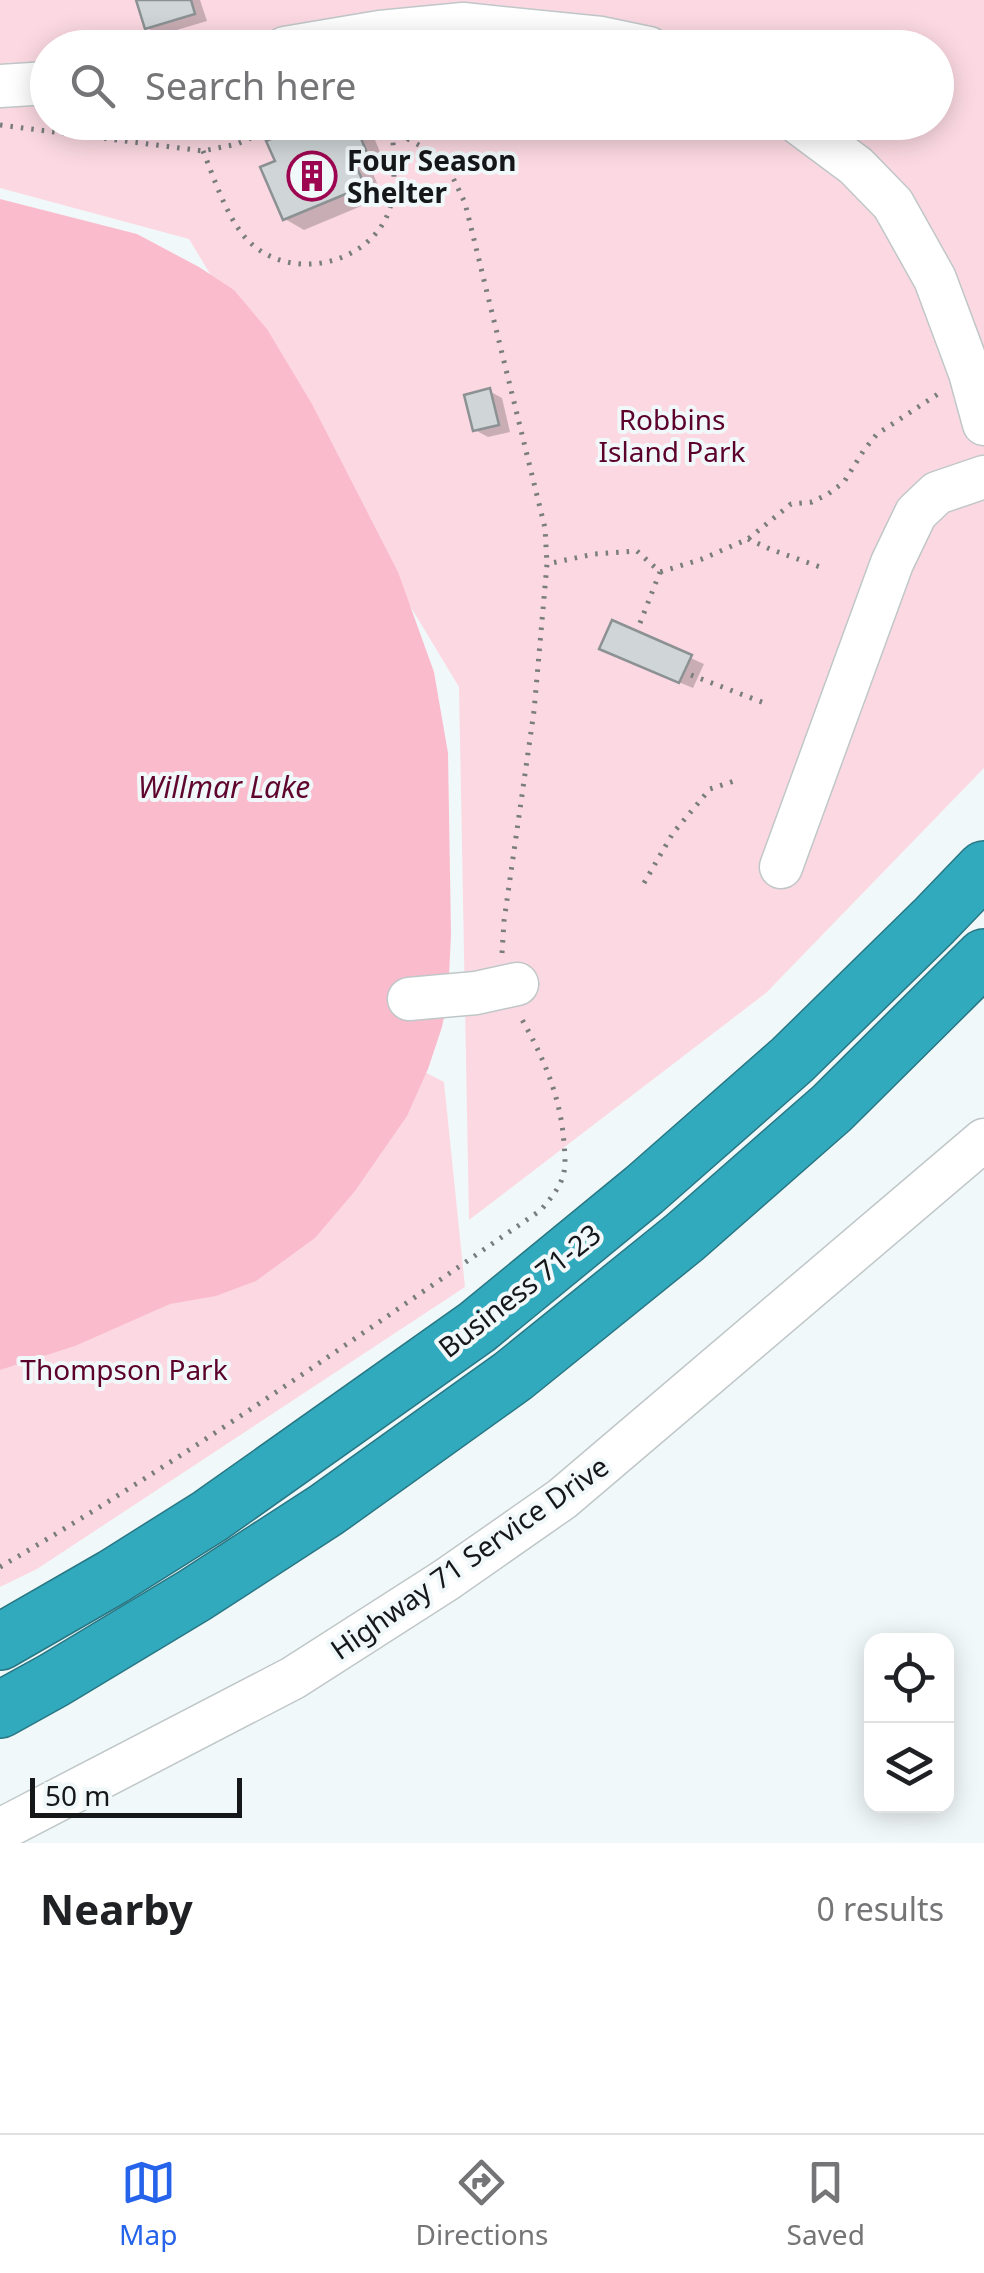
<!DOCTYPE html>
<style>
:root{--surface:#fff;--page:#f6f6f6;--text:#202124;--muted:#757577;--line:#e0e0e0;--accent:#2563eb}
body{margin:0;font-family:"Noto Sans",sans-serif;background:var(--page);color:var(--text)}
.controls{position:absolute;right:30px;bottom:30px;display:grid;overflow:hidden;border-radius:20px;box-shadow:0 5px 25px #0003}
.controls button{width:90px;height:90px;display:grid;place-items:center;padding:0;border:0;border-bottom:2px solid var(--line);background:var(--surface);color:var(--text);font:50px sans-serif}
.scale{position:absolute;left:30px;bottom:25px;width:212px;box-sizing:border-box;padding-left:10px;border:5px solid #151718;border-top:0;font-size:28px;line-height:35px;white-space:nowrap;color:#151718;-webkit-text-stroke:8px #f1f8f9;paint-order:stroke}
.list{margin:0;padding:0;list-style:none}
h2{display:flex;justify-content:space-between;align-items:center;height:130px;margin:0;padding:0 40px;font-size:42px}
h2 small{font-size:32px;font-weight:400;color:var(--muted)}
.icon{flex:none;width:55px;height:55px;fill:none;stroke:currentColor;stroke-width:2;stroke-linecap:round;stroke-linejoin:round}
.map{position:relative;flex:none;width:984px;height:1843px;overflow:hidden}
.search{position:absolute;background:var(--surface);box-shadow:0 5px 25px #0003;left:30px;right:30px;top:30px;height:110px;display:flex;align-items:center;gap:25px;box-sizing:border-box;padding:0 35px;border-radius:55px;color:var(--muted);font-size:38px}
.sheet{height:290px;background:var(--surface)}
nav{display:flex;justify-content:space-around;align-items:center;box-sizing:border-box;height:140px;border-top:2px solid var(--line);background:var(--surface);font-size:28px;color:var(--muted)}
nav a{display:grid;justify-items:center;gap:5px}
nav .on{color:var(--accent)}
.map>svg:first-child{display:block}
.green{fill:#fcd9e2;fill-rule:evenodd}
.water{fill:#fabccd}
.shadow{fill:#0003}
.building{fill:#d0d6d7;stroke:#8c9193;stroke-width:2.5}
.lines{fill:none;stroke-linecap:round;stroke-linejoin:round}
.minor-casing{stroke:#c0c7c8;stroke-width:45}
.highway-casing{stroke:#287784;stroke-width:58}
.path{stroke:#797d7e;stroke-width:5;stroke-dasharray:2.5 8;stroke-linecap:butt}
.minor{stroke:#fff;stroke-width:42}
.highway{stroke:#32aabe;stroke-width:55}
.labels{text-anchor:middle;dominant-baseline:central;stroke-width:8;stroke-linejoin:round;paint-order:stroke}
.poi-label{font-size:28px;font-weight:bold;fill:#151718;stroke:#f1f8f9;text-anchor:start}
.park-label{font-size:28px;fill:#5c012c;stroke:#f1f8f9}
.street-label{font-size:28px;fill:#151718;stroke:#f1f8f9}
.water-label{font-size:30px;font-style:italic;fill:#5f062f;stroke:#f1f8f9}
</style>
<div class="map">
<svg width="984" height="1843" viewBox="0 0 984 1843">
<rect width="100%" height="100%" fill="#f1f8f9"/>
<g class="green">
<path d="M0,0H984V768L766,993L469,1220L459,687L189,239L0,188ZM48,48H936V122H48Z"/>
<polygon points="398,1058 444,1082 465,1287 37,1569 0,1587 0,1306"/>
</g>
<polygon class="water" points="0,199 137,234 199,267 234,290 267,329 312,404 398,572 434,672 448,753 451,934 448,997 442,1027 428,1069 407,1116 355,1191 315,1238 256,1281 216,1296 170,1304 75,1346 0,1370"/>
<g class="shadow">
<polygon points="139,0 200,0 207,21 160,35 147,28"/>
<polygon points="316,122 347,122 375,140 385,164 371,169 383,197 304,230 285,219 278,162"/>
<polygon points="489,391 502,398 510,432 488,437 475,430"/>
<polygon points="613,623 704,664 693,688 614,655"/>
</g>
<g class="building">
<polygon points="136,0 191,0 195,14 145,29"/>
<polygon points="310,122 339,122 342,131 356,126 367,153 353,159 365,186 283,220 260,167 275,161 266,141"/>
<polygon points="490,388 499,425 473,431 464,395"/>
<polygon points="612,620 692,655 679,683 599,649"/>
</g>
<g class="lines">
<g class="minor-casing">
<g id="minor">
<polyline points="285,48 380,32 463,24 601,38 649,48"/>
<polyline points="0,86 48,83"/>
<polyline points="797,122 856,166 893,204 935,279 970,373 984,424"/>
<polyline points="781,867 892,563 916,513 937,493 984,477"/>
<polyline points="409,999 476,993 517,984"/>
<polyline points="0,1830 293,1678 446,1580 562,1499 984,1140"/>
</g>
</g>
<g class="highway-casing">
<g id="highway">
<polyline points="0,1642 113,1577 210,1516 477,1327 644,1190 792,1060 934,921 984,869"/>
<polyline points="0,1710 54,1680 195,1595 326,1510 513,1376 685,1237 832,1108 984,957"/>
</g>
</g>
<g class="path">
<polyline points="395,122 408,139 435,154 447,165 465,203 545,528 547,564"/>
<polyline points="0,125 203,151 237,144 287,122"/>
<path d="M203,151C215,180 229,226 254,246C295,280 365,264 387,216C398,192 393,149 392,122"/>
<polyline points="748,539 770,549 820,567"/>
<polyline points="640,623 660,572"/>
<polyline points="691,675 767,704"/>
<polyline points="644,883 673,833 710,789 737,780"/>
<polyline points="502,953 504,921 534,711 547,564 594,554 637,551 660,572 702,559 748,539 791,504 812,502 828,494 844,482 864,450 877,434 938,394"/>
<path d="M0,1567C187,1458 364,1332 541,1210C550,1199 559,1189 563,1176C566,1166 565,1154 564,1144C561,1097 543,1056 520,1016"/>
</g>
<use href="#minor" class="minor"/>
<use href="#highway" class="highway"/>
</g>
<defs>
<g id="building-ring" transform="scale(2.5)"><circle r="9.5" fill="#f1f8f9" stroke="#9d0550" stroke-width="1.5"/><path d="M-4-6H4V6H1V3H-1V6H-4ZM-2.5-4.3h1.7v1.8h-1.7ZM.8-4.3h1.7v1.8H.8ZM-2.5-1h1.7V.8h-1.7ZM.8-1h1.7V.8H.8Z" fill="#9d0550"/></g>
</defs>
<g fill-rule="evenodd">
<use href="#building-ring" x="312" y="176"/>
</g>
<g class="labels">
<g class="poi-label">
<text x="347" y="160">Four Season<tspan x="347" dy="32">Shelter</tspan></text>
</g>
<g class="park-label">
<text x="672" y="419">Robbins<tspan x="672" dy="32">Island Park</tspan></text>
<text x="124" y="1369">Thompson Park</text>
</g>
<g class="street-label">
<text transform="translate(519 1290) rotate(-38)">Business 71-23</text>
<text transform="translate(469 1557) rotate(-35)">Highway 71 Service Drive</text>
</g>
<g class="water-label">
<text x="224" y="786">Willmar Lake</text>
</g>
</g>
</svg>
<div class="controls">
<button><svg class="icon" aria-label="locate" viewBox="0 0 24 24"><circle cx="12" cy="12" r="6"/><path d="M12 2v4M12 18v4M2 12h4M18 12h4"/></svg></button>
<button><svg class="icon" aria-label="layers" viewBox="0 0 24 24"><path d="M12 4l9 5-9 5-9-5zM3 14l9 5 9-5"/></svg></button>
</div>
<div class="scale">50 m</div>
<div class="search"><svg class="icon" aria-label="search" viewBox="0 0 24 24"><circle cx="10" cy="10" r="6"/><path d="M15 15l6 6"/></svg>Search here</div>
</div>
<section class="sheet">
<h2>Nearby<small>0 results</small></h2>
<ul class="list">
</ul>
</section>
<nav>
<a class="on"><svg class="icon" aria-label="map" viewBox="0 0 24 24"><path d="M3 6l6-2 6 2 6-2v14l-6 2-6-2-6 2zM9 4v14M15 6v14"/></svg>Map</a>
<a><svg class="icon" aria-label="directions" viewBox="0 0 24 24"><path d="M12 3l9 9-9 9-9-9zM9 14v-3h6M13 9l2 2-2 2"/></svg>Directions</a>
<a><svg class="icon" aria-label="saved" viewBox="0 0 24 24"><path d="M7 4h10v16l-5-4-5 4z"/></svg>Saved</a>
</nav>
